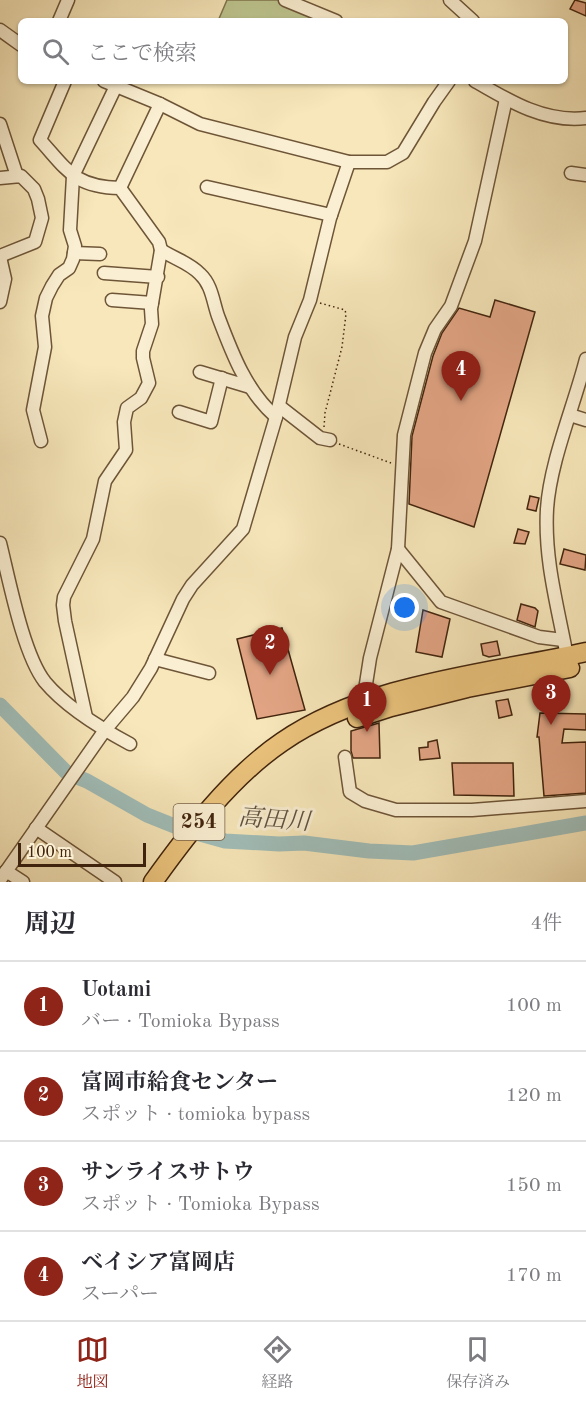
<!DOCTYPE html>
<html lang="ja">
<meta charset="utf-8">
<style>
:root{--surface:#fff;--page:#f7f7f7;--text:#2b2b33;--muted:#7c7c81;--line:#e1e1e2;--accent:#8f2418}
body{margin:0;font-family:"Old Standard TT","Noto Serif JP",serif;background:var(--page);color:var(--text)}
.scale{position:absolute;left:18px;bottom:15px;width:128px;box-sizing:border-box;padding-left:6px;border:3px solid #41240d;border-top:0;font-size:16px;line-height:21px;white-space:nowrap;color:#41240d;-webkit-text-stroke:4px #faefd2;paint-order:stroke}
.you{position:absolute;left:405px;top:608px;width:21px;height:21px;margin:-15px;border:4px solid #fff;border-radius:50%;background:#1a73e8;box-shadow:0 0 0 9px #1a73e833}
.badge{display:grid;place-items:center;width:39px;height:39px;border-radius:50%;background:var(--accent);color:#fff;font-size:20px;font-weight:700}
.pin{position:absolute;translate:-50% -50px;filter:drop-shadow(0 2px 3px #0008)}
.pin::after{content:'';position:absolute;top:32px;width:21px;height:18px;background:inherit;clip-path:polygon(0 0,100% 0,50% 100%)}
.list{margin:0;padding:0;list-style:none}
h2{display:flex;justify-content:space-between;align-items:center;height:78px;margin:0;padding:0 24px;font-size:26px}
h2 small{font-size:20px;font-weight:400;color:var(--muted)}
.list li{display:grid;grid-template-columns:39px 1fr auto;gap:18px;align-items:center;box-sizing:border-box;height:90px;padding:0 24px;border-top:2px solid var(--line)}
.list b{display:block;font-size:22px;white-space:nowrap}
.list p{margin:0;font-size:20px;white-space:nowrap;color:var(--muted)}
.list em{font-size:20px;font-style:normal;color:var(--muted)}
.icon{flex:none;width:33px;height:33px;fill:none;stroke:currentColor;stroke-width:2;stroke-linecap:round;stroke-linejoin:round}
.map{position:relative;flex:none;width:586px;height:882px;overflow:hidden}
.search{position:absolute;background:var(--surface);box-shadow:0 2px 4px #0004;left:18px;right:18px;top:18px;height:66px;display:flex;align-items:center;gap:15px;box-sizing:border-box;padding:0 21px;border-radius:9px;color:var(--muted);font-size:22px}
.sheet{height:438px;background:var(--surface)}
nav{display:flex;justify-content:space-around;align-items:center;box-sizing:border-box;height:84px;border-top:2px solid var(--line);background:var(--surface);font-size:16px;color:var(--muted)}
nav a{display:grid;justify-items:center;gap:3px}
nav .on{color:var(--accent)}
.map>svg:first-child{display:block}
.green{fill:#bdc58f;stroke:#7f744e;stroke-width:1.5}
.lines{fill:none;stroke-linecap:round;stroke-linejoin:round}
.river{stroke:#a1beb9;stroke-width:15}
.building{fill:#e3a585;stroke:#41240d;stroke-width:1.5}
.minor-casing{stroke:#6e5538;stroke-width:15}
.highway-casing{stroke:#41240d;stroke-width:21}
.path{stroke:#41240d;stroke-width:1.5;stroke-dasharray:1.5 3;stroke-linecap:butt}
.minor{stroke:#faefd2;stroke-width:12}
.highway{stroke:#ecc47d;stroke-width:18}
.labels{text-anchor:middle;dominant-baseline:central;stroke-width:6;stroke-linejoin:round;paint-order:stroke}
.shield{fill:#faefd2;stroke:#786148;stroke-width:1.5}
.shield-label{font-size:21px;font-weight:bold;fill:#41240d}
.water-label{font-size:24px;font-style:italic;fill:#5e5241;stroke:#faefd2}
</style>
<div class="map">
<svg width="586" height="882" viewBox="0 0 586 882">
<rect width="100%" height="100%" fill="#f7e7ba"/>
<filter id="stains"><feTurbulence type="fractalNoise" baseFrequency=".00333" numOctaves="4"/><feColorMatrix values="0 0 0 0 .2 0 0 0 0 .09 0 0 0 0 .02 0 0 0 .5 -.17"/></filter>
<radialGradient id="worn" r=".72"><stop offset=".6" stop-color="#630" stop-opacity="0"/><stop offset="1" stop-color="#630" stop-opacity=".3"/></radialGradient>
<polygon class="green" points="227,0 285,0 319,15 316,21 218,21"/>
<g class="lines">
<polyline class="river" points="0,705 67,773 87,781 147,815 182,829 225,841 279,844 304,843 369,851 413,853 586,823"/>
</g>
<g class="building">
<polygon points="575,0 586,3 586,16 570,9"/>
<polygon points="495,300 535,312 474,527 409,504 412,436 433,356 442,333 459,308 490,317"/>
<polygon points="530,496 539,498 536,511 527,509"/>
<polygon points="518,529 529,532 525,544 514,543"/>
<polygon points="564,549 586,555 585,570 560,564"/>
<polygon points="521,604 535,608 538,611 535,627 517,620"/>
<polygon points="423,610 450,619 442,657 416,652"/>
<polygon points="282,628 305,710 257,719 237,639"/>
<polygon points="497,641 500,655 489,657 483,655 481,644"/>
<polygon points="508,699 512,715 499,718 496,701"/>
<polygon points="540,713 586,714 586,730 564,729 562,743 586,742 586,793 544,796 539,737 537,737"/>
<polygon points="379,723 380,758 353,758 351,751 351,731"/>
<polygon points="437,740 440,758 420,760 419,748 428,747 428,742"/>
<polygon points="452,763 513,763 514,796 454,795"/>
</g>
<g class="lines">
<g class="minor-casing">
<g id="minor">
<polyline points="285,0 336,21"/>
<polyline points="450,0 473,21"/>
<polyline points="59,21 68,0"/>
<polyline points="0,30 21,45"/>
<path d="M65,81L40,140C68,171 75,187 120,188L159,242L161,250L151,309L152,324L143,351V358L149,383L141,398L127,408L124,422L126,450L105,481L93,539L64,597L63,605L65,621L86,717"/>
<polyline points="104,81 160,104 200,124 349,162 387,162 403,153 434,102 449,81"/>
<path d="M475,81C509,101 545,123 586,118"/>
<polyline points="0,124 17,176"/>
<polyline points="571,173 586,175"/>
<polyline points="0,178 21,176 34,189 38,199 42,218 35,242 0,256"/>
<polyline points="207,187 331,215"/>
<polyline points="120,188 160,104"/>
<path d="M161,250C173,258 190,263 200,274C212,285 213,302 218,316C232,353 246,391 276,417"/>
<polyline points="74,253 100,254"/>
<polyline points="0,257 5,279 0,302"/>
<polyline points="104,273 158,277"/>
<polyline points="112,300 152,303"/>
<polyline points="200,372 250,387"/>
<polyline points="279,406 320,438 330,440"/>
<polyline points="179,412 211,422 222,378"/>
<polyline points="570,415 586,420"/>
<polyline points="41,441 33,410 45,347 42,316 46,298 52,286 59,275 69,268 73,259 75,246 70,230 73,176 116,86"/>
<path d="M0,543C9,579 23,654 45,682C65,706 102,729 130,744"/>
<polyline points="398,549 441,602 539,637 563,640"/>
<polyline points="155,659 209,673"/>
<path d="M568,662C559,611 544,562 547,509C550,462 574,406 586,359"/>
<polyline points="363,703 370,658 398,549 404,435 425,353 435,329 451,306 475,241 506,99"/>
<polyline points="345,757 350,792 365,801 396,810 472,810 586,801"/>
<polyline points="36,828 115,882"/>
<polyline points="6,871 23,882"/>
<polyline points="0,880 105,730 133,697 151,668 183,599 192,585 243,529 276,417 295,337 310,300 330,218 349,162"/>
</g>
</g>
<g class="highway-casing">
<g id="highway">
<polyline points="357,718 391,707 467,688 570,668"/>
<path d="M153,882C188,833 232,776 282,742C368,683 487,674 586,652"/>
</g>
</g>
<g class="path">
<polyline points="320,303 345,310 346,314 342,347 325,413 324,427"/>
<polyline points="339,444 391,463"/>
</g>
<use href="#minor" class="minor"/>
<use href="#highway" class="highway"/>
</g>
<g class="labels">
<rect class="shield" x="173.5" y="804" width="51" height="36" rx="4.5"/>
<g class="shield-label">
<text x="199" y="822">254</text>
</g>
<g class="water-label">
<text transform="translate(274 821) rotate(4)">高田川</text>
</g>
</g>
<rect width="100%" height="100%" filter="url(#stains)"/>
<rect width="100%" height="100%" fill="url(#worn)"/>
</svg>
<div class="scale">100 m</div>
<div class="you"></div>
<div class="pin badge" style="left:367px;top:732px">1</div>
<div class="pin badge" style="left:270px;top:675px">2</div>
<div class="pin badge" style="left:551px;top:725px">3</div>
<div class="pin badge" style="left:461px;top:401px">4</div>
<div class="search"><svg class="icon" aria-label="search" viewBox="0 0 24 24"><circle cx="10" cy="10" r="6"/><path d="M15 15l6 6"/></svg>ここで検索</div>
</div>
<section class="sheet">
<h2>周辺<small>4件</small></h2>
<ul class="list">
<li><span class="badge">1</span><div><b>Uotami</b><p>バー · Tomioka Bypass</p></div><em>100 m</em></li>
<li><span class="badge">2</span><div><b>富岡市給食センター</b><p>スポット · tomioka bypass</p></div><em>120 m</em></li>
<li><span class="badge">3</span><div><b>サンライスサトウ</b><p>スポット · Tomioka Bypass</p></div><em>150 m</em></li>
<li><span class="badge">4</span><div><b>ベイシア富岡店</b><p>スーパー</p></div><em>170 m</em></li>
</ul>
</section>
<nav>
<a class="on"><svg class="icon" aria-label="map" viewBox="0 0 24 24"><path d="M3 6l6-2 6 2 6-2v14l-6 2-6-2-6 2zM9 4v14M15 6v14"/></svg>地図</a>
<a><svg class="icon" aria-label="directions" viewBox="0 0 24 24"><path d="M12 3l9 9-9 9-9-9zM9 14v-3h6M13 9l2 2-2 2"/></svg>経路</a>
<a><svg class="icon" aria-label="saved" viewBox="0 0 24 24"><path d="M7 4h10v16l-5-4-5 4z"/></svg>保存済み</a>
</nav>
